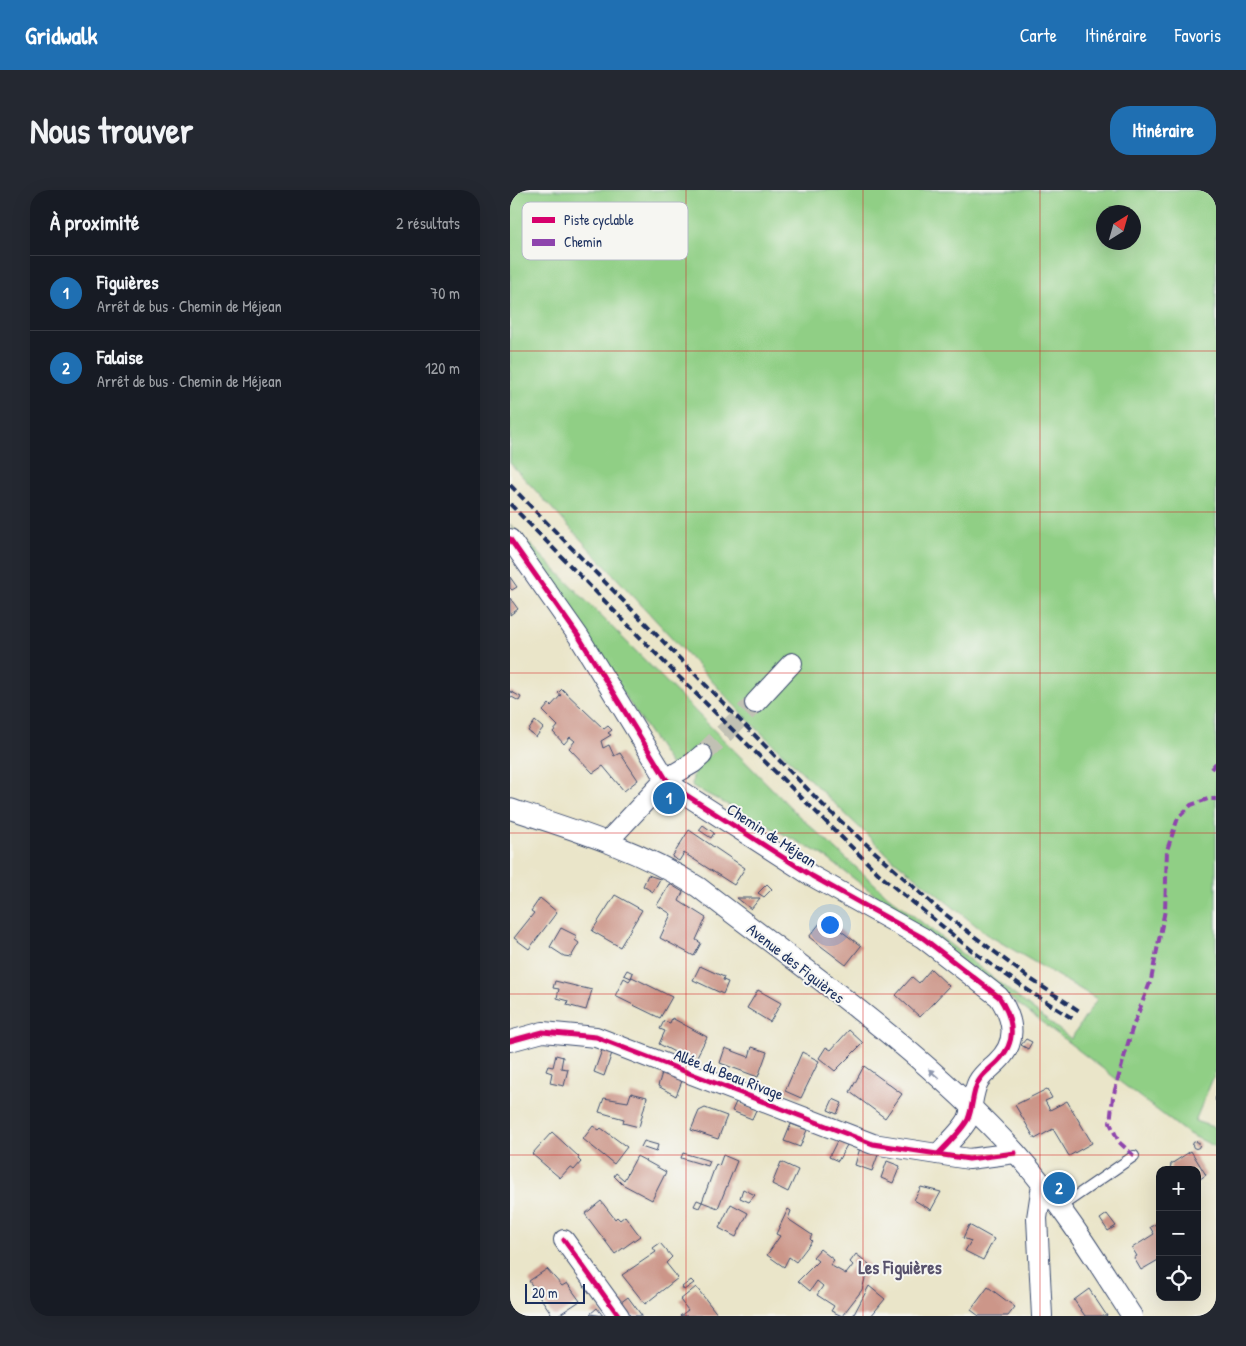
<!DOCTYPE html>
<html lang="fr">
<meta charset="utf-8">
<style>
:root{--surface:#171b24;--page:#242831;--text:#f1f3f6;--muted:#9ea1a6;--line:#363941;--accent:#1f6fb2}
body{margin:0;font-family:"Patrick Hand",sans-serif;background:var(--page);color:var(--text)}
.controls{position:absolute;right:15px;bottom:15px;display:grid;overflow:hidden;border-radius:10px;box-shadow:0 5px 20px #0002}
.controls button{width:45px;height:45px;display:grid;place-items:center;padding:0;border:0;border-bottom:1px solid var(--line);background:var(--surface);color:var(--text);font:25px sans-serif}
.compass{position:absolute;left:586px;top:15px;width:45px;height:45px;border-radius:50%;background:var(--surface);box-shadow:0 5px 20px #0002;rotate:37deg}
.scale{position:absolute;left:15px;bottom:12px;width:60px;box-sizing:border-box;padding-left:5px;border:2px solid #1b2f5e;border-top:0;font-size:14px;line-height:18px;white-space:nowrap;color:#1b2f5e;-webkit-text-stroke:4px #f6f6f2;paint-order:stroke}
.you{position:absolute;left:319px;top:734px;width:18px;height:18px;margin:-12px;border:4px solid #fff;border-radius:50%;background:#1a73e8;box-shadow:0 0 0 8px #1a73e833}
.badge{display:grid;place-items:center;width:32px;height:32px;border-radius:50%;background:var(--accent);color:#fff;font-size:16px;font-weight:700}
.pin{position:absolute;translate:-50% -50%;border:2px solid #fff;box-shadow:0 1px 5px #0006}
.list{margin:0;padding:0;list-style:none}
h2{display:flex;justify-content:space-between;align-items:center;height:65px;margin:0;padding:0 20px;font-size:21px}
h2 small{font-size:16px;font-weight:400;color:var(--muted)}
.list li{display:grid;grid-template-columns:32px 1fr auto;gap:15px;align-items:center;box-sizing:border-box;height:75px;padding:0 20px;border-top:1px solid var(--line)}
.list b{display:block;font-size:19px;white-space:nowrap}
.list p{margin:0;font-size:16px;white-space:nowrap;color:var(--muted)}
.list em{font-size:16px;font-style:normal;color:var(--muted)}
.icon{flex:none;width:28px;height:28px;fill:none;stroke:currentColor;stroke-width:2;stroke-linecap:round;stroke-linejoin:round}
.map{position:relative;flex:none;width:706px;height:1126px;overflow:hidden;border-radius:20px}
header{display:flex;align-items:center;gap:30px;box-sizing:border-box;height:70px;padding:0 25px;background:var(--accent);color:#fff}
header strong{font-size:24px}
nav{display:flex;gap:28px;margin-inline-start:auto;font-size:18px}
.intro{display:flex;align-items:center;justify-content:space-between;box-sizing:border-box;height:120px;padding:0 30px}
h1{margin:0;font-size:35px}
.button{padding:12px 22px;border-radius:20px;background:var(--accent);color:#fff;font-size:18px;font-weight:700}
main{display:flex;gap:30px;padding:0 30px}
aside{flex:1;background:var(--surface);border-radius:20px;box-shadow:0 5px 20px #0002}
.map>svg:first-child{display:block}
.green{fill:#90cf85;stroke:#567f72;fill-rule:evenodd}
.building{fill:#cc9689}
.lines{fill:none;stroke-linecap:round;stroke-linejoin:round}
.street-tunnel{stroke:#c1c1b4;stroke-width:20;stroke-dasharray:20 10;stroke-linecap:butt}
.lane-casing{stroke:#3a4a6e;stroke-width:12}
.street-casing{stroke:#3a4a6e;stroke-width:22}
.lane{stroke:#fff;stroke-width:10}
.street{stroke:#fff;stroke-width:20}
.rail{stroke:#1b2f5e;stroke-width:4;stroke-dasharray:8 4;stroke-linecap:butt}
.quiet{stroke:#8e44ad;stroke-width:4;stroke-dasharray:8 4;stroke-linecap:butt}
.cycleway-casing{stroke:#f6f6f2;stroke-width:8}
.cycleway{stroke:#d6006c;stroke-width:5}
.oneway{fill:#8d97ae}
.grid{fill:none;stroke:#d62828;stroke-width:1;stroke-opacity:0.55}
.labels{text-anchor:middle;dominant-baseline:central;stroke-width:4;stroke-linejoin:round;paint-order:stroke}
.street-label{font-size:16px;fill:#1b2f5e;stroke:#f6f6f2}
.neighbourhood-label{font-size:18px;font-weight:bold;fill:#59536d;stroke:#f6f6f2}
.key{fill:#f6f6f2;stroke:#b4bac6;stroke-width:1}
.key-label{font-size:14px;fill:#1b2f5e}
</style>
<header>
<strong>Gridwalk</strong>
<nav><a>Carte</a><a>Itinéraire</a><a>Favoris</a></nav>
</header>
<div class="intro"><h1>Nous trouver</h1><a class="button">Itinéraire</a></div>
<main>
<aside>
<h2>À proximité<small>2 résultats</small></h2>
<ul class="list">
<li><span class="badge">1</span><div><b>Figuières</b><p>Arrêt de bus · Chemin de Méjean</p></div><em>70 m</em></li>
<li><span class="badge">2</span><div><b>Falaise</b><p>Arrêt de bus · Chemin de Méjean</p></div><em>120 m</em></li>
</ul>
</aside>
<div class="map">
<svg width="706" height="1126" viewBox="0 0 706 1126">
<rect width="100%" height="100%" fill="#f6f6f2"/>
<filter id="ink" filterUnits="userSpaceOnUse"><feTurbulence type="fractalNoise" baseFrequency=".02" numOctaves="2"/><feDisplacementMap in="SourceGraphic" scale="10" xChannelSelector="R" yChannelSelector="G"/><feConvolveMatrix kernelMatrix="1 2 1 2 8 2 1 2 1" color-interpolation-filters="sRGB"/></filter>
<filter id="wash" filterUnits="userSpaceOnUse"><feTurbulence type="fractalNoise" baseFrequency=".0096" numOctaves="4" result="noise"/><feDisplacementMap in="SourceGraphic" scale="20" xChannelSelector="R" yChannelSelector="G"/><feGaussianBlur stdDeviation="1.12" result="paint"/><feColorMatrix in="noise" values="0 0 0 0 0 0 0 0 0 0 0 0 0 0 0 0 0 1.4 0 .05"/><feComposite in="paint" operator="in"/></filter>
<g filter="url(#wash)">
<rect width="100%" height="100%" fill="#eae5c9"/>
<path class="green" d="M0,0H706V881L685,931L706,938V957L677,943L313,665L182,596L183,586L187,578L161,575L0,334L290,627L378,706L561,849L587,809L478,745L379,666L238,530L0,273ZM594,22H624V52H594Z"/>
<g id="blocks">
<g class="building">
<polygon points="0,387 7,397 2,400 0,398"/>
<polygon points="0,408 8,419 0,425"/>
<polygon points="52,499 94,539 98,536 102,540 98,543 101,545 91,551 93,558 99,555 104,566 110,563 128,590 114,601 93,576 83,583 59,558 65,551 60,547 54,554 43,542 48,536 33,521 39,514 41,516 51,505 48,503"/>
<polygon points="0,501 11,507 9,511 0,506"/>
<polygon points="25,531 33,538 26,547 18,541"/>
<polygon points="193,635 204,643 201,648 189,640"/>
<polygon points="179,640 235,678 224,695 174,663 169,671 162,667"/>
<polygon points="138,685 150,689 143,702 133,696"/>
<polygon points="160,694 173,702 169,711 196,728 186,750 191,753 184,766 150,748 161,724 147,715"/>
<polygon points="257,694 262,699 254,707 248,703"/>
<polygon points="105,705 132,720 110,757 82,741"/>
<polygon points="30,708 47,722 19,759 4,748 24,723 21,721"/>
<polygon points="227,708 250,708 241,719"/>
<polygon points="314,728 351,756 336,775 299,747"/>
<polygon points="51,738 67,746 65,750 69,753 61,767 54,766 40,757"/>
<polygon points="190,776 214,787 213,790 218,792 213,804 183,790"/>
<polygon points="421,779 439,796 410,827 386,805 402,787 409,793"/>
<polygon points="117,780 123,783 121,788 114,785"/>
<polygon points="122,787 162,807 150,828 105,806 114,788 119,791"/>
<polygon points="45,791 82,800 76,820 57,815 58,811 47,808 49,799 43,798"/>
<polygon points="248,800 271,813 260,832 237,818"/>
<polygon points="162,828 197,847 184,872 149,854 155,841 150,839 154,831 160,833"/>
<polygon points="339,840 353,853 325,881 309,868 316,857 321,860"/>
<polygon points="516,849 522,852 518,859 511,855"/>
<polygon points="242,857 257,862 248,887 210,873 215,858 239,867"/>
<polygon points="92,860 102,863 94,886 84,882"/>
<polygon points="292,862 309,871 291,908 275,901"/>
<polygon points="46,865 53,867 51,878 58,879 54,896 40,893 42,883 36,881 38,876 43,877"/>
<polygon points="354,876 392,904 375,928 340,902"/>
<polygon points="152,883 172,891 166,906 148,896"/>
<polygon points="537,899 542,908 535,911 540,920 557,911 582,953 559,966 543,939 525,949 505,915"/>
<polygon points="121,903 137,907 129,937 113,933 114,929 89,922 94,908 118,912"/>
<polygon points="323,909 332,913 327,924 318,920"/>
<polygon points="226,912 246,920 242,929 222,921"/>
<polygon points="195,918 217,926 208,949 181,940 189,921"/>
<polygon points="281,934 297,940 290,957 274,951"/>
<polygon points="83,936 89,940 91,938 117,957 104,974 73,949"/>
<polygon points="42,942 69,967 68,969 71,972 64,980 60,977 50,988 22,964"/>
<polygon points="134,951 148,955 146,962 131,957"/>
<polygon points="327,951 337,955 328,971 319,967"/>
<circle cx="686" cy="955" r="3.5"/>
<polygon points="350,958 368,965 362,981 345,975"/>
<polygon points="681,961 696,985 687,991 687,980 660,980 661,974"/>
<polygon points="173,963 200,971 198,976 171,968"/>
<polygon points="213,965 227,971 208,1018 192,1012 189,1018 184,1016 187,1010 192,1012 206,974 209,976"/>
<polygon points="127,966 156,982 142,1010 112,994 104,986 106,983 114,990"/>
<polygon points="377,971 390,976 383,993 371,988"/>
<polygon points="271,972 288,980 278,1002 262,994"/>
<polygon points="411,997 431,1002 421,1020 404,1010"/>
<polygon points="233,999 245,1005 239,1012 230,1008"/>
<polygon points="91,1011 105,1029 107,1027 110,1030 115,1026 130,1046 105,1064 75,1024"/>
<polygon points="221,1014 238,1023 226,1047 209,1038"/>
<polygon points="278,1019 281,1021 278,1029 302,1045 300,1049 302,1051 286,1072 279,1067 274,1077 257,1065 270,1046 266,1044"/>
<polygon points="597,1024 606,1036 598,1041 590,1029"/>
<polygon points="650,1032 650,1069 631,1080 624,1068 627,1066 622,1058 644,1044 640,1037"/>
<polygon points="459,1035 484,1049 473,1070 455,1061 461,1051 453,1048"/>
<polygon points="150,1053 162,1067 156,1073 168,1088 135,1114 112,1085 146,1062 143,1058"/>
<polygon points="310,1059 324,1070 320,1075 336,1084 343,1075 340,1072 346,1064 359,1074 352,1100 332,1126 321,1121 324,1116 307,1105 313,1096 307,1091 300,1101 288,1091 308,1071 303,1067"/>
<polygon points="37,1079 52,1096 57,1093 70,1111 47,1126 43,1126 19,1091"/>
<polygon points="181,1090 184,1093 174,1100 172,1097"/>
<polygon points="359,1096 375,1109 361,1126 343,1126"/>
<polygon points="186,1097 208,1125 207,1126 170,1126 178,1120 170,1110"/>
<polygon points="478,1097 505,1117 498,1126 469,1126 461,1120"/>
<polygon points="579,1099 597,1126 575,1126 564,1110"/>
<polygon points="118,1107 132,1126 120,1126 110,1113"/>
<polygon points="87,1118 93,1126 80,1124"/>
</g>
</g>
</g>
<g filter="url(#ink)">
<use href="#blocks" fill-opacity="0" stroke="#3a4a6e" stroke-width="1"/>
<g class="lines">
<polyline class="street-tunnel" points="192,565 245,513"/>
<g class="lane-casing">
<polyline id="lane" points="550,1017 624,966"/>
</g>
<g class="street-casing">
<g id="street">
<path d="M0,349L69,447L156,589L167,599L302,686L413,748L489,807C504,830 508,852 487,872C480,879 473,883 468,892C462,904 463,917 458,929C452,941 437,954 428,964"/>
<polyline points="245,513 282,473"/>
<path d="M0,619C65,640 130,660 188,697C297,781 413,861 506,963C551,1013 586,1070 622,1126"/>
<polyline points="98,651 156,589 183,573 192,565"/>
<polyline points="0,851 33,842 86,847 363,954 459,969 505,963"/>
<polyline points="54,1050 109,1126"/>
<polyline points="532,1126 527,1028 532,995"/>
</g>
</g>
<use href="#lane" class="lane"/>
<use href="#street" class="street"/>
<g class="rail">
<polyline points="0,295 315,617 427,718 519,788 571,822"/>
<polyline points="0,314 160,478 372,687 465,763 522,803 565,830"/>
<polyline points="705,909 706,909"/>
</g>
<g class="quiet">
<polyline points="701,579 706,573"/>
<polyline points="624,966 609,952 600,933 603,907 622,839 641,790 655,720 657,660 668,628 681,615 698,609 706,609"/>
</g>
<g class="cycleway-casing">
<g id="cycleway">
<path d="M0,349L69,447L156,589L167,599L302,686L413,748L489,807C504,830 508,852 487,872C480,879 473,883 468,892C462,904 463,917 458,929C452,941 437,954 428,964"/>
<polyline points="0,851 33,842 86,847 363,954 459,969 505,963"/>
<polyline points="54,1050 109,1126"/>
</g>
</g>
<use href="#cycleway" class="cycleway"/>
</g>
<defs><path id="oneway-solid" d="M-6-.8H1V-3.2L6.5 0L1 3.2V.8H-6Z" transform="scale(1.25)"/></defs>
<use class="oneway" href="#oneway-solid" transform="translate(424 884) rotate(-138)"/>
</g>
<path class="grid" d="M176,0V1126M353,0V1126M530,0V1126M0,161H706M0,322H706M0,483H706M0,643H706M0,804H706M0,965H706"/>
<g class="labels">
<g class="street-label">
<text transform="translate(262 645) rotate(33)">Chemin de Méjean</text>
<text transform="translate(286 773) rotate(38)">Avenue des Figuières</text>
<text transform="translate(219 884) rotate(21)">Allée du Beau Rivage</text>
</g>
<g class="neighbourhood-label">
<text x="390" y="1077">Les Figuières</text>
</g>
</g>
<rect x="12" y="12" width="166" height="58" rx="8" class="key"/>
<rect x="22" y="27" width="23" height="6" fill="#d6006c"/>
<rect x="22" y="49" width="23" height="7" fill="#8e44ad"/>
<g class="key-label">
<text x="54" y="35">Piste cyclable</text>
<text x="54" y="57">Chemin</text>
</g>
</svg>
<div class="controls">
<button>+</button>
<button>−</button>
<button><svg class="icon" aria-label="locate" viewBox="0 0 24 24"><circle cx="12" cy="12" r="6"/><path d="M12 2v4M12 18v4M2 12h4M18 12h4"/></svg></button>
</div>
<svg class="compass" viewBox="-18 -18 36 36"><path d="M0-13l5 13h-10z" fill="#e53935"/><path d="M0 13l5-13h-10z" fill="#9ea1a6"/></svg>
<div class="scale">20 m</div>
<div class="you"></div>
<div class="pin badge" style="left:159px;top:608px">1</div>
<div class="pin badge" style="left:549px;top:998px">2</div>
</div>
</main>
